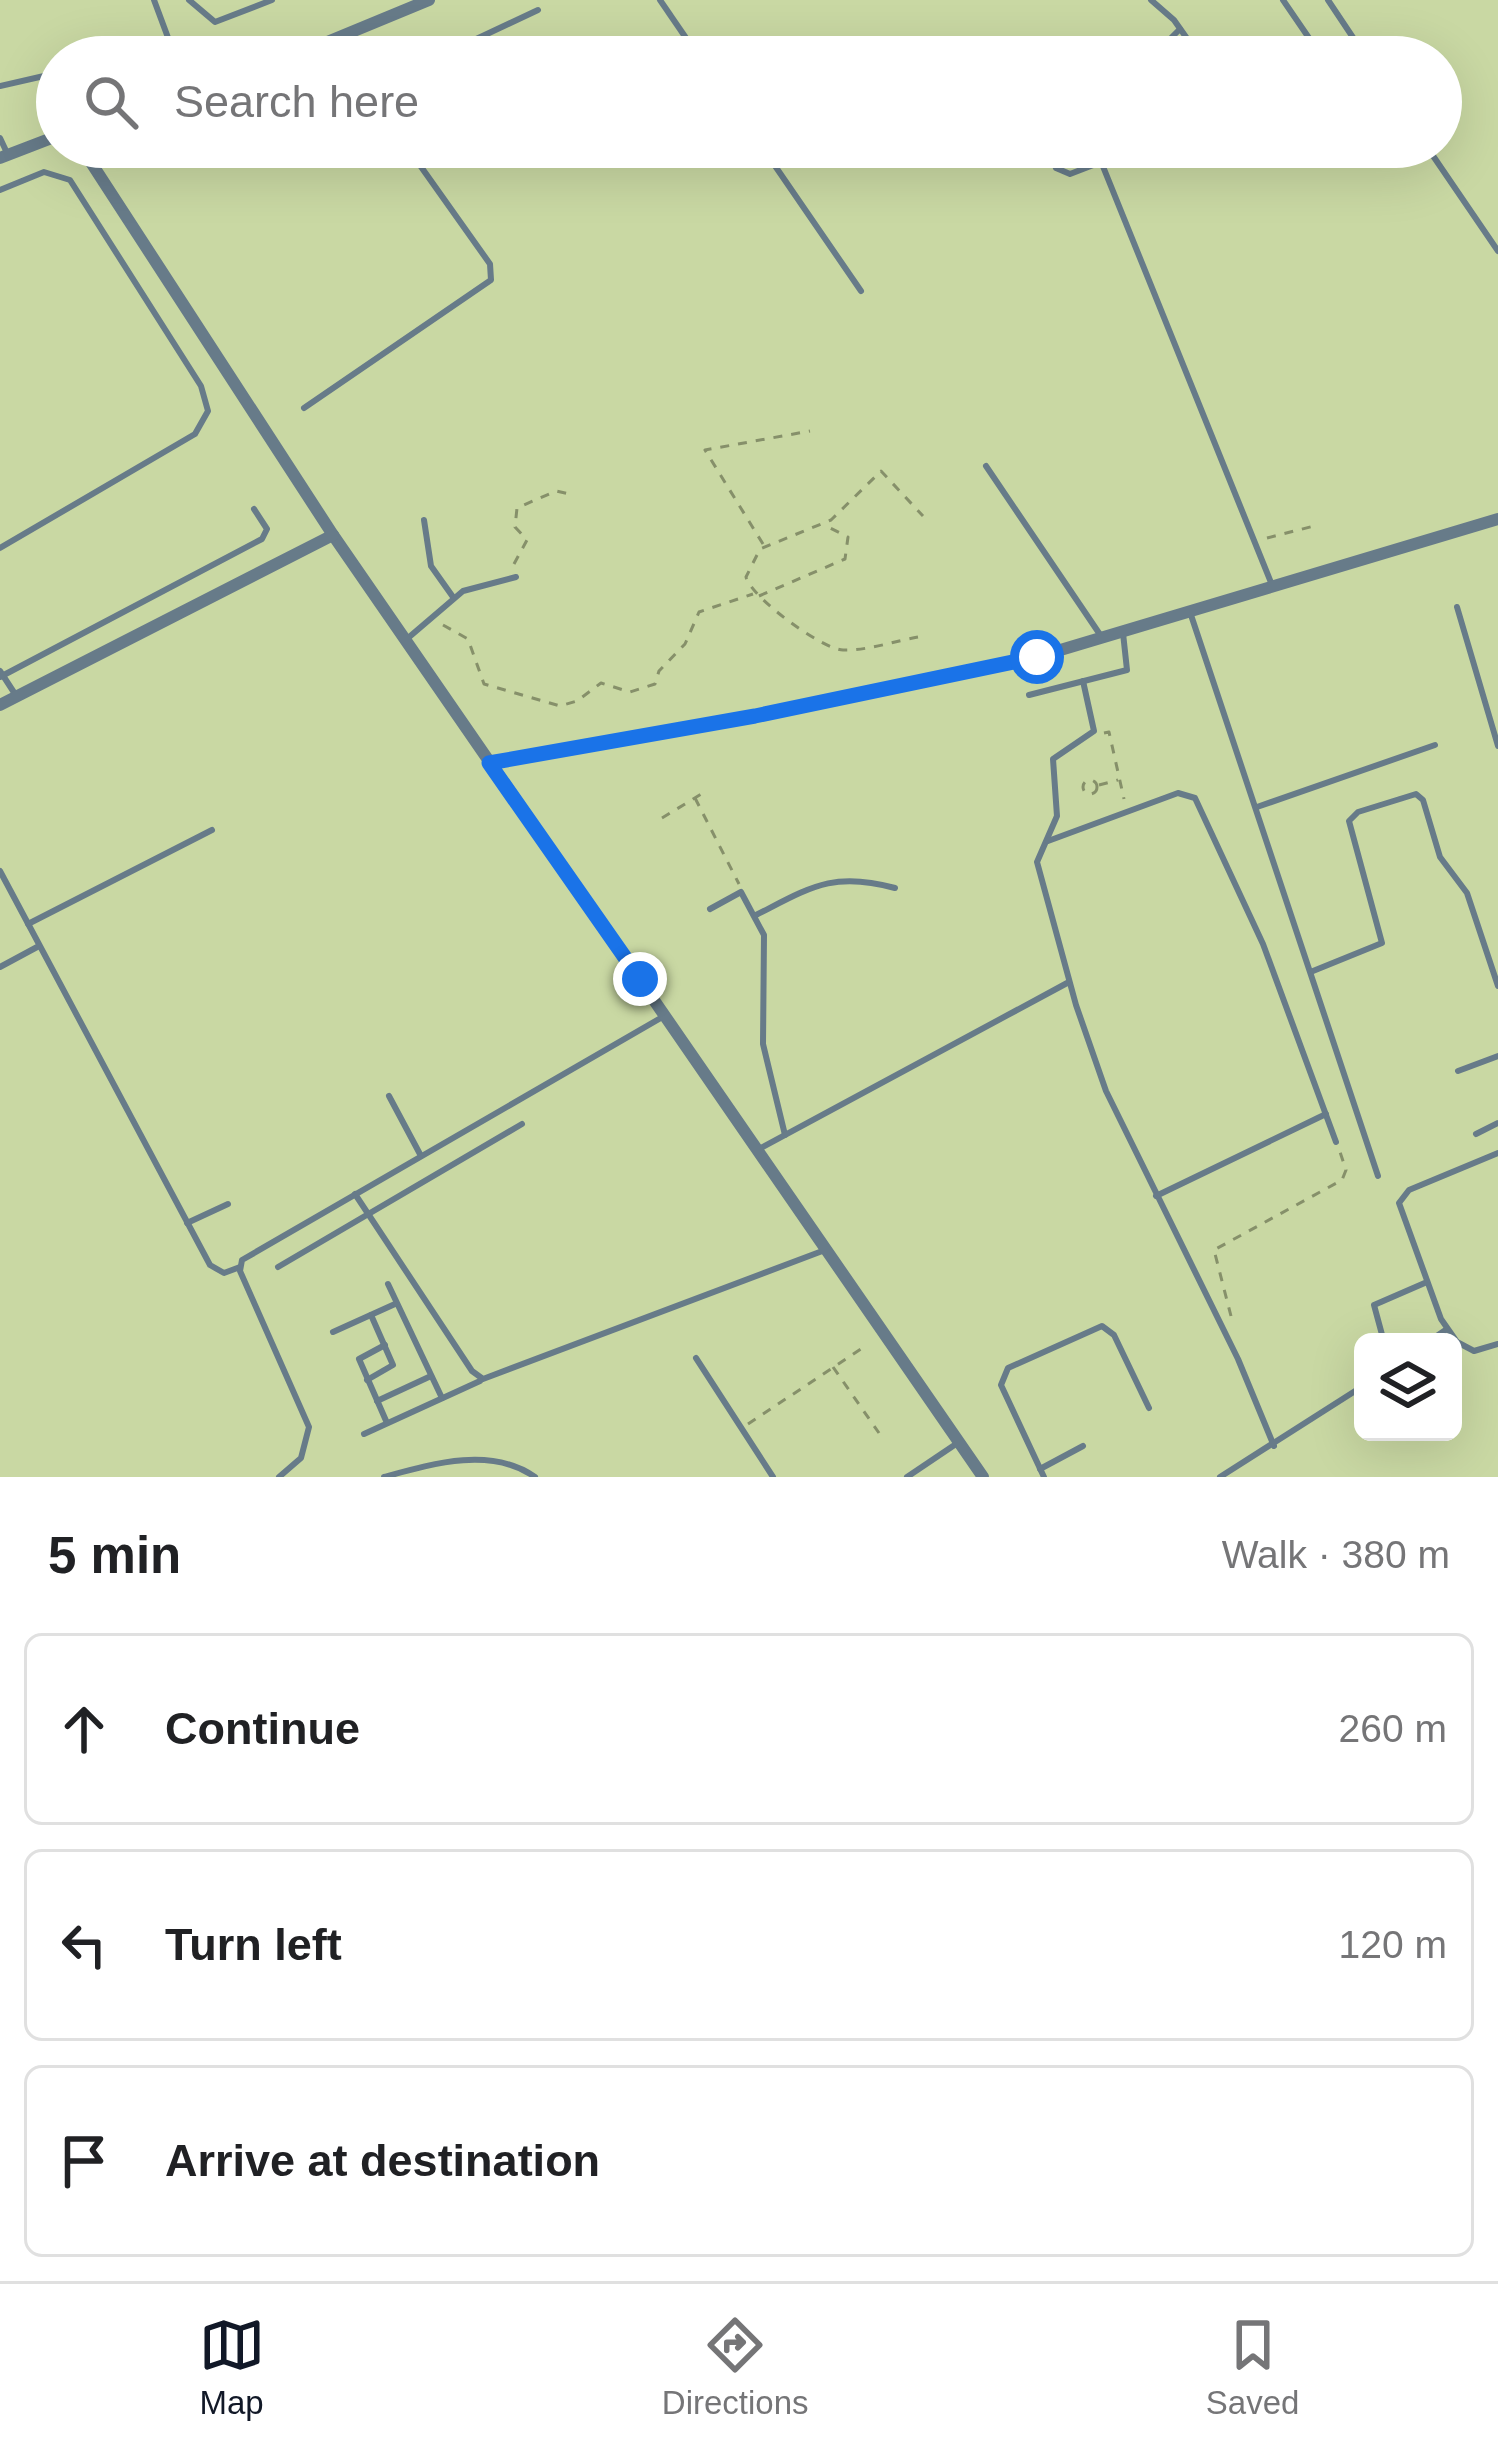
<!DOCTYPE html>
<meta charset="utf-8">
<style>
:root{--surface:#fff;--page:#f6f6f6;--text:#202124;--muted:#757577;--line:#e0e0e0;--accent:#111827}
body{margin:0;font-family:Arial,sans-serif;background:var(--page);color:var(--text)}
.controls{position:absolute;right:36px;bottom:36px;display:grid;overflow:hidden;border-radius:18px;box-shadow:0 12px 48px #0002}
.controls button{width:108px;height:108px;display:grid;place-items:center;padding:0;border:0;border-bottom:3px solid var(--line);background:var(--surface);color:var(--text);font:60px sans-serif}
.stop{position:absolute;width:36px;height:36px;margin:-27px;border:9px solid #1a73e8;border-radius:50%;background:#fff}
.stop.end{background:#1a73e8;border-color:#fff;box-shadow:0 3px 12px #0008}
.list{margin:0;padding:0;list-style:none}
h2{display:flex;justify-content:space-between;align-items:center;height:156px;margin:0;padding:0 48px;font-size:51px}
h2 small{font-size:39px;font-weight:400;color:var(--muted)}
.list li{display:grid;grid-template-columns:78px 1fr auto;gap:36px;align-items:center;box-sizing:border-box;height:192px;margin:0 24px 24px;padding:0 24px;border:3px solid var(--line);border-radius:18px}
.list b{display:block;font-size:45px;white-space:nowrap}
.list em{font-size:39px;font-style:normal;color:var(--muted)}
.icon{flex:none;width:66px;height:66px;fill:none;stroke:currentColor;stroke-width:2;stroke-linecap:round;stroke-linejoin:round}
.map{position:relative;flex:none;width:1498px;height:1477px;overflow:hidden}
.search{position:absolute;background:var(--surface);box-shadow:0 12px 48px #0002;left:36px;right:36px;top:36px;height:132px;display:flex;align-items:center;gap:30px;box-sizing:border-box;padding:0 42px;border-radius:66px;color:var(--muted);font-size:45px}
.sheet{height:804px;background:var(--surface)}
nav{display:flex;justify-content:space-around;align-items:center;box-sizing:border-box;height:168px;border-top:3px solid var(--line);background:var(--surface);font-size:33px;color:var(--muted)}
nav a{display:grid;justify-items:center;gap:6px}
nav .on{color:var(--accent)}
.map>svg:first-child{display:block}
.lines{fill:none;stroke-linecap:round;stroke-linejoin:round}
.path{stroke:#86906a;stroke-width:3;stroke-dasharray:9 9;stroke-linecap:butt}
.service{stroke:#677b89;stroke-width:6}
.minor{stroke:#677b89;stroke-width:12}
.route{stroke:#1a73e8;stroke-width:15}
</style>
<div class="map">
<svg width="1498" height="1477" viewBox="0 0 1498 1477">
<rect width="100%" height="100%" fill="#c9d8a3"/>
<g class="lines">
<g class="path">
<polyline points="1267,538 1314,526"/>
<polyline points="763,544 705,450 810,431"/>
<polyline points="514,564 527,540 515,527 517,508 556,491 569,494"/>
<polyline points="759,596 845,559 848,537 824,525"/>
<polyline points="443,625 468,639 484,684 560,706 577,701 601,683 630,692 655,684 659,671 685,644 699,612 753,594"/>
<path d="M918,637C895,641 866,651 843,650C821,649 751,597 746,577L760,549L831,520L881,471L923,516"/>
<polyline points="1104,733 1109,732 1124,799"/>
<circle cx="1090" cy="787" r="7"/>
<polyline points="1099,785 1118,780"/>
<polyline points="695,798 739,884"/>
<polyline points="662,818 703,793"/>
<polyline points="1231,1316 1214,1250 1342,1180 1346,1170 1339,1149"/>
<polyline points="833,1367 879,1433"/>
<polyline points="748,1424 864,1347"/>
</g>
<g class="service">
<polyline points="189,0 215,22 272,0"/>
<polyline points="660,0 699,57"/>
<polyline points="1151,0 1174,20 1200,57"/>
<polyline points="1283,0 1322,57"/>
<polyline points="1328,0 1366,57"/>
<polyline points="336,42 347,57"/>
<polyline points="130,57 170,43 154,0"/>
<polyline points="438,57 538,10"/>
<polyline points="1152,57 1180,29"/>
<polyline points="0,86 57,73"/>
<polyline points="0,138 8,155"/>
<polyline points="762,147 861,291"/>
<polyline points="1047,147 1056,168 1070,174 1140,147"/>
<polyline points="1427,147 1498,251"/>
<polyline points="1102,164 1272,585"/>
<polyline points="0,190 44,172 70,180 201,386 208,411 195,434 0,548"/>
<polyline points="304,408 491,280 490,264 407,147"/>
<polyline points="986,466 1101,636"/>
<polyline points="424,520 431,566 453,597"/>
<polyline points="1457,607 1498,746"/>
<polyline points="1190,612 1378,1176"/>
<polyline points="408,638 463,591 516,577"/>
<polyline points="0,671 15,694"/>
<polyline points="0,677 262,539 267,529 254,509"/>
<polyline points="1083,681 1094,731 1053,759 1057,816 1037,862 1076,1005 1106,1091 1238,1359 1274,1446"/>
<polyline points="1029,695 1127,670 1123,633"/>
<polyline points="1257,807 1435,745"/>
<polyline points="1048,841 1178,793 1195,798 1263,944 1336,1142"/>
<polyline points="0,871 210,1265 224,1273 240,1267"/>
<polyline points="710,909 741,892 764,935 763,1044 785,1135"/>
<path d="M756,915C811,887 833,871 895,888"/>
<polyline points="28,924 212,830"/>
<polyline points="0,967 39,946"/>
<polyline points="1313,971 1382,943 1349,821 1358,812 1416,794 1423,800 1440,857 1467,893 1498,986"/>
<polyline points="1458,1071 1498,1056"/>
<polyline points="389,1096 421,1156"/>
<polyline points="1476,1134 1498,1123"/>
<polyline points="759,1149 1069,982"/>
<polyline points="1498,1153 1409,1190 1399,1203 1441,1319 1457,1342 1474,1351 1498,1344"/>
<polyline points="355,1194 472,1371 483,1379 825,1250"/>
<polyline points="1156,1196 1326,1114"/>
<polyline points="187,1223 228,1204"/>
<polyline points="278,1267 522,1124"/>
<polyline points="388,1284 442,1398"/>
<polyline points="333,1332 395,1304"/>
<polyline points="1384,1342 1374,1305 1427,1282"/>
<polyline points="1428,1342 1447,1329"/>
<polyline points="385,1345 359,1359 387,1423"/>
<polyline points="696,1358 773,1477"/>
<polyline points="367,1380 393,1365 371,1315"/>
<polyline points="377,1401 431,1376"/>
<polyline points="364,1434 480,1381"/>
<polyline points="1040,1469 1083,1446"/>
<polyline points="279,1477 301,1458 309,1427 240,1271 242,1260 666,1015"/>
<path d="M384,1477C431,1464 491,1446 535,1477"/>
<polyline points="907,1477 956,1444"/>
<polyline points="1044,1477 1001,1385 1008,1368 1102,1326 1114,1335 1149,1408"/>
<polyline points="1220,1477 1363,1386"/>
</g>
<g class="minor">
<polyline points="291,57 429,0"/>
<polyline points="81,147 333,535 983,1477"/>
<polyline points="0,158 57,136"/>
<polyline points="0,705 333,535"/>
<polyline points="489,763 755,716 1037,657 1498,519"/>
</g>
</g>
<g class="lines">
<polyline class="route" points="640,979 489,763 755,716 1037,657"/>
</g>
</svg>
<div class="controls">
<button><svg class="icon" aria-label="layers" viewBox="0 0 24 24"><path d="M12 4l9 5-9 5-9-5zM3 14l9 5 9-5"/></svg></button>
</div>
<div class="stop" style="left:1037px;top:657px"></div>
<div class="stop end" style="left:640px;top:979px"></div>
<div class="search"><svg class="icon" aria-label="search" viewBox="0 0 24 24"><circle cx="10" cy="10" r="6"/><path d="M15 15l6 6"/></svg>Search here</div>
</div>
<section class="sheet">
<h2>5 min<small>Walk · 380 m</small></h2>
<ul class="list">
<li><svg class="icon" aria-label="ahead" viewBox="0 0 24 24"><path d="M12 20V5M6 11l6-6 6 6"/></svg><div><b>Continue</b></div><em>260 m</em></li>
<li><svg class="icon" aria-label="left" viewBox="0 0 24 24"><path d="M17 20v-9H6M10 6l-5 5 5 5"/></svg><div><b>Turn left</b></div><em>120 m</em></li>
<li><svg class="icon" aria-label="arrive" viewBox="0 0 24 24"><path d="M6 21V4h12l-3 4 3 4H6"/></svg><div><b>Arrive at destination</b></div></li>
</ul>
</section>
<nav>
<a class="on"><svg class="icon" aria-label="map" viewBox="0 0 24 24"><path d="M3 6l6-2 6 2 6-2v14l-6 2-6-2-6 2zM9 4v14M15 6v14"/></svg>Map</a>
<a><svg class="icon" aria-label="directions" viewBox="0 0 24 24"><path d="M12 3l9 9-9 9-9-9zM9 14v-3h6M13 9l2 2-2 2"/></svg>Directions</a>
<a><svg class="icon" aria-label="saved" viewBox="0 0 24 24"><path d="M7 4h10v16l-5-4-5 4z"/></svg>Saved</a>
</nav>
